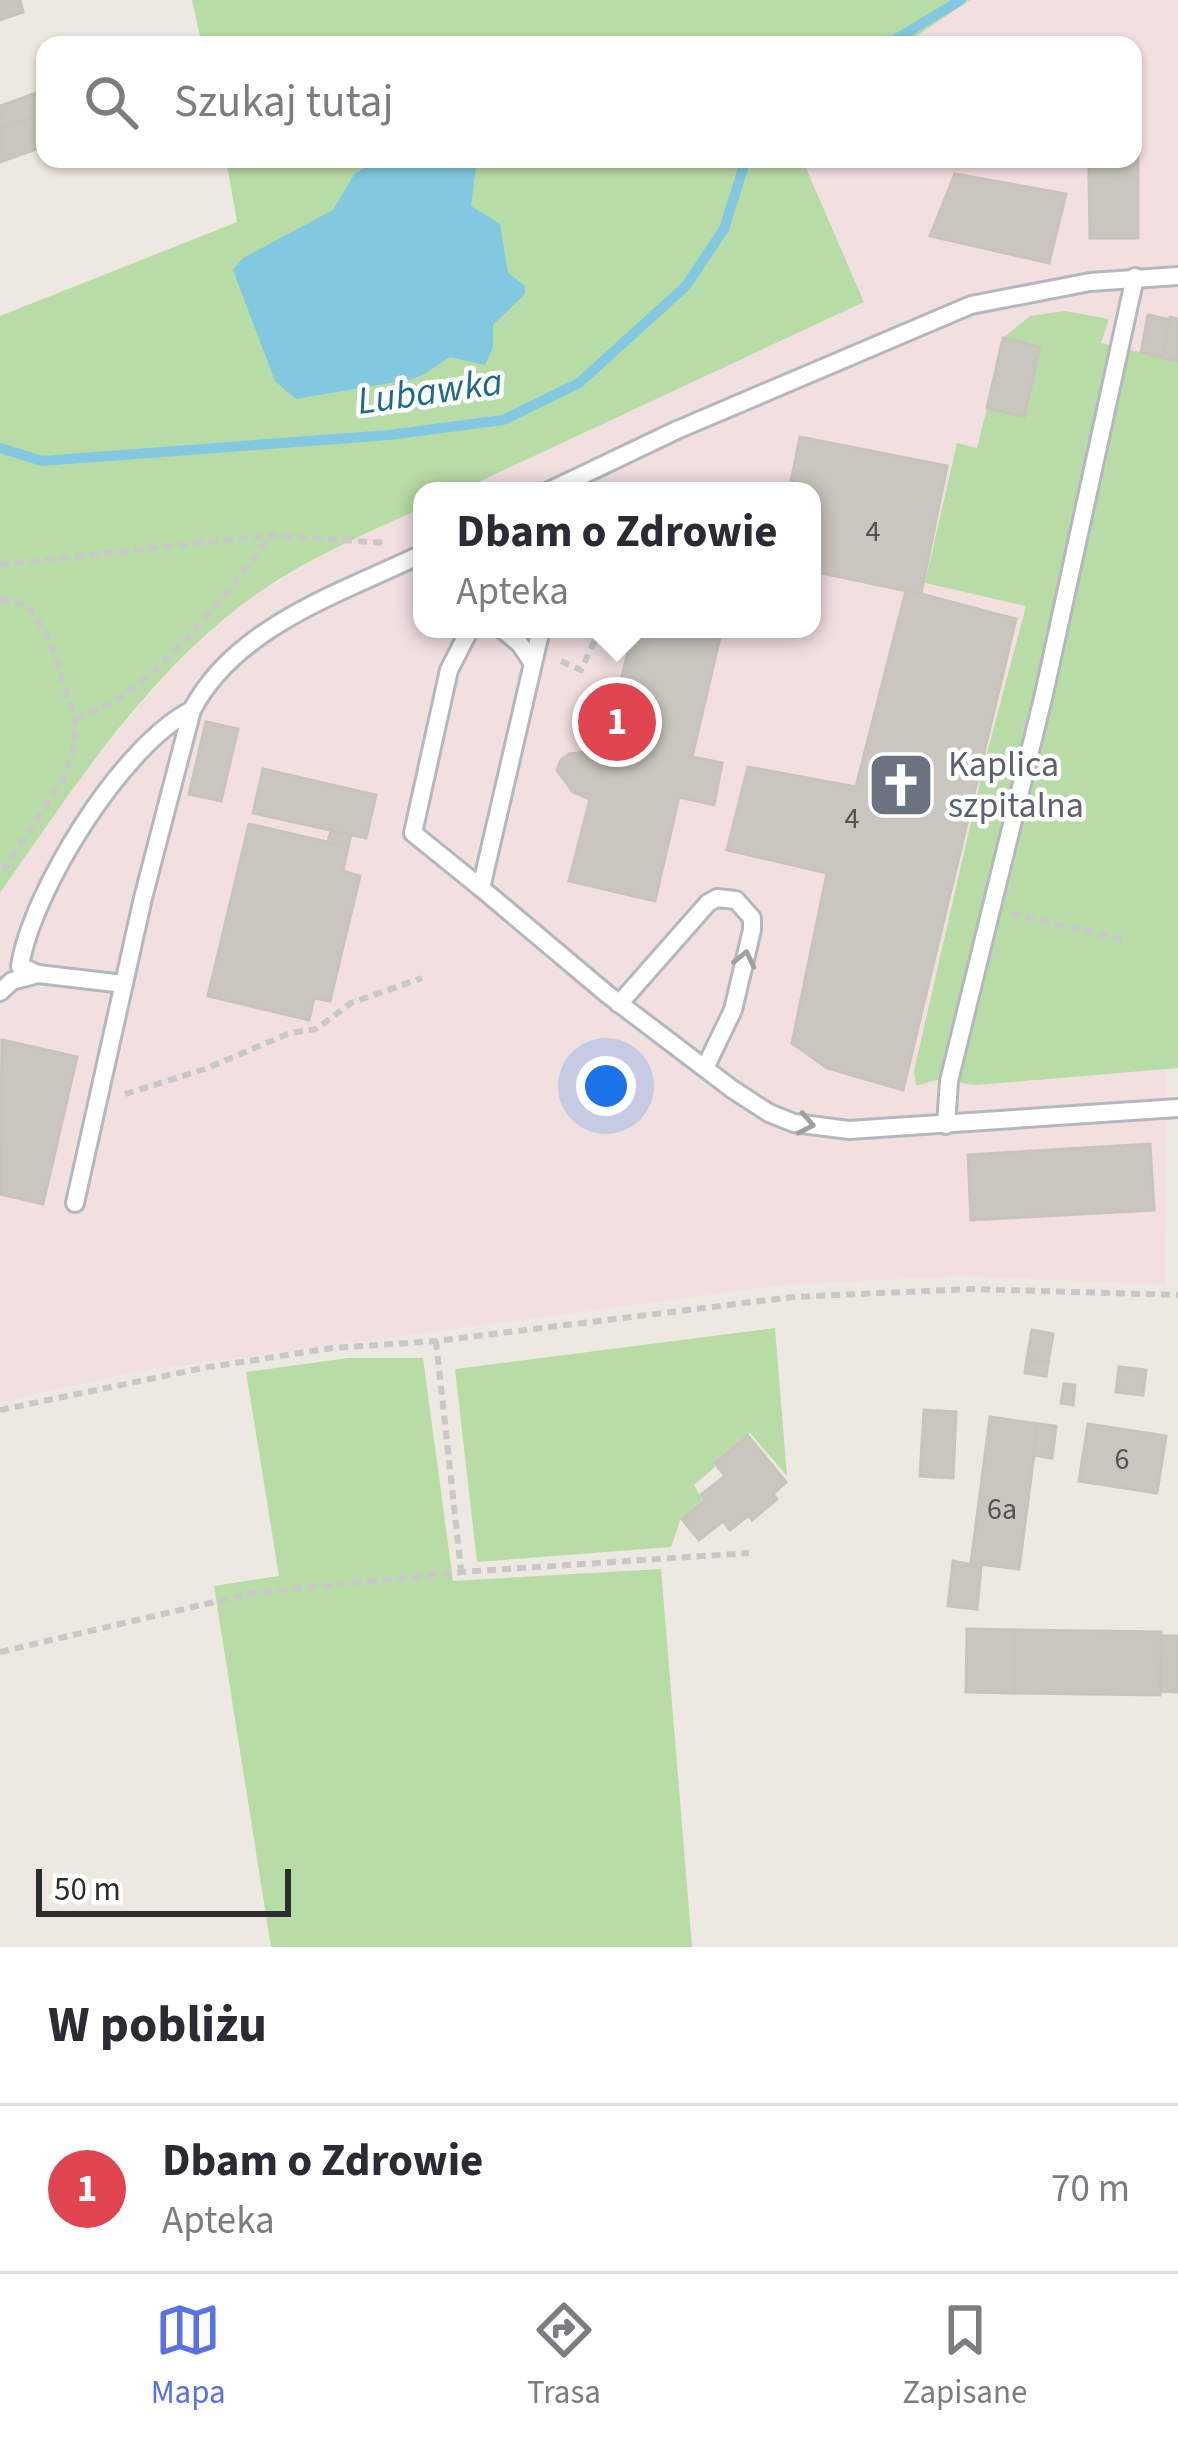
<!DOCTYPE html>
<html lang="pl">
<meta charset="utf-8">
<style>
:root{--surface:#fff;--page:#f7f7f7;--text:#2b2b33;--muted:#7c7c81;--line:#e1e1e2;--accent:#5772e4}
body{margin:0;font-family:"Source Sans 3",sans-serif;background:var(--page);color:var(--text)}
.scale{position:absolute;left:36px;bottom:30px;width:255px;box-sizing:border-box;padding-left:12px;border:6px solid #2d2d2d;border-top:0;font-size:33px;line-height:42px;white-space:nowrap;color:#2d2d2d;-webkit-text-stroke:9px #fff;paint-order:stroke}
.you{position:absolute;left:606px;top:1086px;width:42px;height:42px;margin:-30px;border:9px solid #fff;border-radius:50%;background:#1a73e8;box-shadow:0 0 0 18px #1a73e833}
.badge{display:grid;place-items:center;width:78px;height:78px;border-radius:50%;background:var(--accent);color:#fff;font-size:39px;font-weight:700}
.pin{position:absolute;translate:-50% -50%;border:6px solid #fff;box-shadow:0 3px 12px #0006}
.popup{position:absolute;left:413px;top:482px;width:408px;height:156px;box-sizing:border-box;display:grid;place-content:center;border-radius:24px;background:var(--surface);filter:drop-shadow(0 3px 9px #0005);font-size:39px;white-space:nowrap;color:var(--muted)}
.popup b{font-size:45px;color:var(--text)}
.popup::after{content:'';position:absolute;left:50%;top:100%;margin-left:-24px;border:24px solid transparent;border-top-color:var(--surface)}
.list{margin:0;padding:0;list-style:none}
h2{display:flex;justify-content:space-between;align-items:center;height:156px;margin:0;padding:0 48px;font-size:51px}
h2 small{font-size:39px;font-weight:400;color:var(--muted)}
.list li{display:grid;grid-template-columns:78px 1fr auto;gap:36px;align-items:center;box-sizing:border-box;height:168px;padding:0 48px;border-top:3px solid var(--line)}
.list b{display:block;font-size:45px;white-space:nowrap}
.list p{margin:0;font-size:39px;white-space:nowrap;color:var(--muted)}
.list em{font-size:39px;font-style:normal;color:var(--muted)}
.icon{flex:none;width:66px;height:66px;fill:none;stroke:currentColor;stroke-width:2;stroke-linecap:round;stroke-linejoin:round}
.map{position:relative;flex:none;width:1178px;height:1947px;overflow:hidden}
.search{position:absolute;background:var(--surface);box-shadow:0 3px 9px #0004;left:36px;right:36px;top:36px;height:132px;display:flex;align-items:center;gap:30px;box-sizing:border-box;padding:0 42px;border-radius:24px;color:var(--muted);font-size:45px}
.sheet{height:324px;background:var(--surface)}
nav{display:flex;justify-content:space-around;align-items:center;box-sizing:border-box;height:168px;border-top:3px solid var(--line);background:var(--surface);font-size:33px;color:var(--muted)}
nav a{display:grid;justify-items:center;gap:6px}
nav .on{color:var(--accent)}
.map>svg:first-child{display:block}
.medical{fill:#f2e0e1}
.green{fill:#b8dca5}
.water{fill:#82c8e1}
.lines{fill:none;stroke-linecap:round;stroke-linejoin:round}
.stream{stroke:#82c8e1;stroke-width:10}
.building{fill:#c9c6bf;stroke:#c8c3bb;stroke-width:3}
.service-casing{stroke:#b5b7bf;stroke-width:22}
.path{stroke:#c8c8c8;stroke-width:6;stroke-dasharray:9 6;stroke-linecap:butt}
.service{stroke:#fff;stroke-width:16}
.oneway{stroke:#a0a0a0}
.labels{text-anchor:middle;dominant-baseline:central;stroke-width:9;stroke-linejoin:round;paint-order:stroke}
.number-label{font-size:30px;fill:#545352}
.worship-label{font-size:36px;fill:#5b616d;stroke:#fff;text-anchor:start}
.water-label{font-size:39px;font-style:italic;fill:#1f698f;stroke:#fff}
</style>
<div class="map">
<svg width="1178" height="1947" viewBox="0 0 1178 1947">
<rect width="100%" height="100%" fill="#ede8e1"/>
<polygon class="medical" points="970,0 1178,0 1178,1068 1167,1070 1165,1285 961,1276 782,1285 140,1371 0,1402 0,893 88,766 175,665 241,605 338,546 422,508 422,629 812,629 812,491 459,491 864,302 802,159 1133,159 1133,45 903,45"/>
<g class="green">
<polygon points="192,0 970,0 903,45 202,45"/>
<path d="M226,159H802L864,302L459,491H422V508C360,536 297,563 243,604C142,681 71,791 0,893V316L237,222Z"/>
<polygon points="1065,311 1109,319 1101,343 1178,361 1178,1068 976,1085 936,1080 916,1086 914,1071 984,765 1026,606 925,583 957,443 977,448 987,408 1023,417 1003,338 1030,316"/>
<polygon points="775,1328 787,1476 750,1433 713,1463 715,1467 694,1485 702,1500 681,1518 671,1547 477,1562 455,1369"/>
<polygon points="348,1358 423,1358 453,1581 661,1569 692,1947 271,1947 214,1586 279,1576 246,1372"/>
</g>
<polygon class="water" points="383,159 477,159 471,206 500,224 508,273 525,286 525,294 493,325 493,347 485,365 450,357 423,375 408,380 296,399 275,381 233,270 243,258 333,210 355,173"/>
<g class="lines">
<g class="stream">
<polyline points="886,45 961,0"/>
<polyline points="0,448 42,461 389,435 503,420 579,383 686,286 724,229 746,159"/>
</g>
</g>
<g class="building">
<polygon points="0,0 20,0 23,12 0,20"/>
<polygon points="45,90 45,114 0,129 0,106"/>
<polygon points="45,114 45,146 0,162 0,129"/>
<polygon points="1133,149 1138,149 1138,179 1089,178 1089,159 1133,159"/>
<polygon points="955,174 1066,194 1049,263 930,236"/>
<polygon points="1089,178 1138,179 1138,238 1090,238"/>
<polygon points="1148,315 1170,320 1163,357 1141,352"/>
<polygon points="1170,317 1178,319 1178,361 1162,358"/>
<polygon points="1003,338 1040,347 1024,417 987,408"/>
<polygon points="800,437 947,466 921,594 812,571 812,491 789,491"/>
<polygon points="906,590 1016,619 903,1090 827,1068 792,1043 827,873 727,850 748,767 856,787"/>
<polygon points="634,629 722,629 692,757 722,763 714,805 679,797 655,901 569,881 590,799 573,792 557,770 561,760 569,754 603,750"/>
<polygon points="206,722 238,729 221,801 189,794"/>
<polygon points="263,769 376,795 366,838 253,813"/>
<polygon points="249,824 348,847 343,871 360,876 330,1001 314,998 309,1020 208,996"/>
<polygon points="331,831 351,835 348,847 328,842"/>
<polygon points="2,1040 77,1057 43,1204 0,1194"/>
<polygon points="1150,1144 1154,1210 971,1220 968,1155"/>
<polygon points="1032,1330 1053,1334 1048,1363 1027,1359"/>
<polygon points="1027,1359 1048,1363 1046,1376 1025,1373"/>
<polygon points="1119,1367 1146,1370 1143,1395 1116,1392"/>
<polygon points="1064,1384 1075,1385 1073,1405 1061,1403"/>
<polygon points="924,1410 956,1412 953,1478 920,1476"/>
<polygon points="990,1417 1038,1424 1019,1569 971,1563"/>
<polygon points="1038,1424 1056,1426 1052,1458 1033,1455"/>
<polygon points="1088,1424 1166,1436 1157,1493 1079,1481"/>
<polygon points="748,1436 786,1482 773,1494 777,1499 752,1520 749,1515 730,1530 723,1521 699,1540 682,1519 705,1500 701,1495 725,1476 715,1463"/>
<polygon points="953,1561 981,1567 977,1609 948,1606"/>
<polygon points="967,1629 1015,1630 1014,1693 966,1692"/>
<polygon points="1015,1630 1161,1632 1160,1695 1014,1693"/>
<polygon points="1161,1636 1178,1636 1178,1692 1160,1691"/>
</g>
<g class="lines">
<g class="service-casing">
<g id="service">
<polyline points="549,491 677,430 971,305 1090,282 1178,276"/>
<polyline points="470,629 449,670 413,833 481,888"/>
<polyline points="502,629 520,644 532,662"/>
<polyline points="541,629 481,888 607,994 732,1089 769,1113 794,1123 849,1130 1178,1108"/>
<path d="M124,984L38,974L20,966C32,891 122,745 192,710"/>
<polyline points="0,992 12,981 38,974"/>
<polyline points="619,1004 708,903 717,898 736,900 752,918 752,930 733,1010 705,1068"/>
<polyline points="946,1125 949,1081 1044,694 1135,277"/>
<path d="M75,1203L143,898L192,710C236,626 341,593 422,554"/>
</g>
</g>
<g class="path">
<polyline points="0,565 271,535 384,543"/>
<polyline points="0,599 27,605 45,631 53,651 75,719 75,744 63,779 0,875"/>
<polyline points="561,661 581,670 600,629"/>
<path d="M75,719C91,711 111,705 125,694C179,655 232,588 271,535"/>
<polyline points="1011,913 1123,940"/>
<polyline points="125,1094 205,1069 290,1033 316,1029 351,1003 422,978"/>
<polyline points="436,1341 461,1570"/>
<polyline points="0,1410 203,1368 332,1348 436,1341 793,1297 971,1289 1178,1295"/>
<polyline points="0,1652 253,1593 462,1572 749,1553"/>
</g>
<use href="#service" class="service"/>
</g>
<defs><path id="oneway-chevron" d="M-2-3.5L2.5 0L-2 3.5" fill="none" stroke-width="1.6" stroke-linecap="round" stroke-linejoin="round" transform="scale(3)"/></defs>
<g class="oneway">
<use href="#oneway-chevron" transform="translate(745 959) rotate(-77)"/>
<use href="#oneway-chevron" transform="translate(806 1124) rotate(11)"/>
</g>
<defs>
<g id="church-square" transform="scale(3.45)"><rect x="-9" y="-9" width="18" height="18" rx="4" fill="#6b7280" stroke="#fff"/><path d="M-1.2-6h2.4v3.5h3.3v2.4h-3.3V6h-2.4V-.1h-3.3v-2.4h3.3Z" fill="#fff"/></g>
</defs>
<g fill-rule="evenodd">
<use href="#church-square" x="901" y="785"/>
</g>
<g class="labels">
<g class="number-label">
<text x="873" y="531">4</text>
<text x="852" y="818">4</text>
<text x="1122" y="1459">6</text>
<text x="1002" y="1509">6a</text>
</g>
<g class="worship-label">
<text x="948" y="764">Kaplica<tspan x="948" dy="41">szpitalna</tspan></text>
</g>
<g class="water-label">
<text transform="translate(430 392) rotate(-8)">Lubawka</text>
</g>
</g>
</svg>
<div class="scale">50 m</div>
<div class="you"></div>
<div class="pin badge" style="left:617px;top:722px;background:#e0444e">1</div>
<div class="popup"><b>Dbam o Zdrowie</b>Apteka</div>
<div class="search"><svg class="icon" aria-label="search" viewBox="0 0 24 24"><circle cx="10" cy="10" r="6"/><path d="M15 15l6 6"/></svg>Szukaj tutaj</div>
</div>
<section class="sheet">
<h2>W pobliżu<small></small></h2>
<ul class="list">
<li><span class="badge" style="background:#e0444e">1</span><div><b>Dbam o Zdrowie</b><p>Apteka</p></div><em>70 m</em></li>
</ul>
</section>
<nav>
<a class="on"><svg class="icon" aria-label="map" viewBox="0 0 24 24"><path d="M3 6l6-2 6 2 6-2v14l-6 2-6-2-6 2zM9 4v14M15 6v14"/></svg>Mapa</a>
<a><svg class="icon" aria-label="directions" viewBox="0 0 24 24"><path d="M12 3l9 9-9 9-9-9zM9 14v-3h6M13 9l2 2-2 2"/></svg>Trasa</a>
<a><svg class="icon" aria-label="saved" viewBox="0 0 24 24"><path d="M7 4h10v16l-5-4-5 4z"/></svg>Zapisane</a>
</nav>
